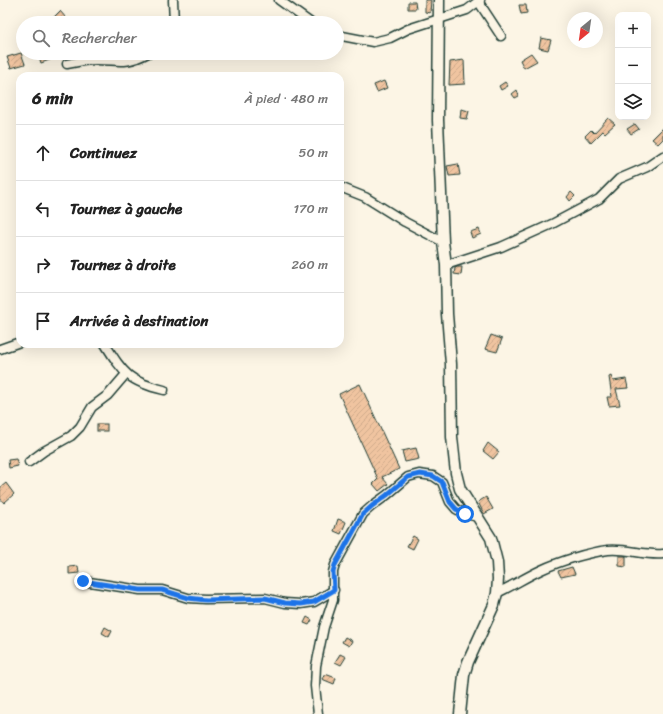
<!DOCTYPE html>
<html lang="fr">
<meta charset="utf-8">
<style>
:root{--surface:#fff;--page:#f2f2f2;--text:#222;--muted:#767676;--line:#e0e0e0}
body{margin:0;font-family:Sriracha,sans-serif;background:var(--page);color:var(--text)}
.controls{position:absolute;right:12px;top:12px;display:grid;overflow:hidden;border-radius:8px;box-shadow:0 4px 16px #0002}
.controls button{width:36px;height:36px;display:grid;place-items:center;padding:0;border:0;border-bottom:1px solid var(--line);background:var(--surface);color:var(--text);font:20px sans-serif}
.compass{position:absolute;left:567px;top:12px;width:36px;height:36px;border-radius:50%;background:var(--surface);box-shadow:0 4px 16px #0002;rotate:209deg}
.stop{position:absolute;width:12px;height:12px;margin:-9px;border:3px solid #1a73e8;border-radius:50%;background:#fff}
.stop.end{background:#1a73e8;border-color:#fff;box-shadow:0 1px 4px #0008}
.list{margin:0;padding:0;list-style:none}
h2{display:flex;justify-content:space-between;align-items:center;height:52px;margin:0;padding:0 16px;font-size:17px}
h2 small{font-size:13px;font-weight:400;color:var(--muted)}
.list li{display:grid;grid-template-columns:26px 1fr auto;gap:12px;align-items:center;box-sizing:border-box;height:56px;padding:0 16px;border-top:1px solid var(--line)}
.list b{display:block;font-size:15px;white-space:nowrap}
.list em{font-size:13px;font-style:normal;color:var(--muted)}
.icon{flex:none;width:22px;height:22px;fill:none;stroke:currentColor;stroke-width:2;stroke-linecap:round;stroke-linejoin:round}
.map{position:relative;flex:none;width:663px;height:714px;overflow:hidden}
.search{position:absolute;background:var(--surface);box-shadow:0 4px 16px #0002;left:16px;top:16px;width:328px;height:44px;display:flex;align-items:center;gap:10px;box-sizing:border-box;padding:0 14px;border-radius:22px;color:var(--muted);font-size:15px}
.panel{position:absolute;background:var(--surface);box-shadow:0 4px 16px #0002;left:16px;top:72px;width:328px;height:276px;border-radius:12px}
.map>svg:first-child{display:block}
.building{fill:url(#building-hatch);stroke:#1f3d34}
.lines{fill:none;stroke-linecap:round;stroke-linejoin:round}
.minor-casing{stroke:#1f3d34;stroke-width:11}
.tertiary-casing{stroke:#1f3d34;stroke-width:13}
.minor{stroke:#fcf5e5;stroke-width:8}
.tertiary{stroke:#fcf5e5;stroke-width:10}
.route{stroke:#1a73e8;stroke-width:5}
</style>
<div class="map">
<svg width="663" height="714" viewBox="0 0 663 714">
<defs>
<pattern id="building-hatch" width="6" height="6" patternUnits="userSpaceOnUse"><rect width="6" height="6" fill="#f0c4a0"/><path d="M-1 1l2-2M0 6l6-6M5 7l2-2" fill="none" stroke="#cda98a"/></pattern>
</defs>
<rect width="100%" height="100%" fill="#fcf5e5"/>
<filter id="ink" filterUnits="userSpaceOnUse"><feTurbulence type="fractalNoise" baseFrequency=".025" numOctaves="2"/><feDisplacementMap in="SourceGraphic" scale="8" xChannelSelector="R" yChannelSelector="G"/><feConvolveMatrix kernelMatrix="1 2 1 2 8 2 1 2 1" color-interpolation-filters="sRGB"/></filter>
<g filter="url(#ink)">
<g class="building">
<polygon points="425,0 431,0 430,13 425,12"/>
<polygon points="408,2 415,2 416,9 408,9"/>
<polygon points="519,5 526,5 527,13 521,14"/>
<polygon points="60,11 67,19 63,23 61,23 54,17"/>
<polygon points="541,38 551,40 548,50 539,48"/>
<polygon points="21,53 25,64 11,68 7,57"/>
<polygon points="38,53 53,53 55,58 41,63"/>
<polygon points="531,53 537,61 524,68 520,60"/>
<polygon points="464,60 465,84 449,85 450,62"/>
<polygon points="384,81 387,88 377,92 374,85"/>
<polygon points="505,82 508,86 501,90 499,86"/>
<polygon points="517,90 519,96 515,98 512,94"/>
<polygon points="461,109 469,111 467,119 460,118"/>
<polygon points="608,118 615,124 605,133 603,131 591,143 585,136 591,130 594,133"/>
<polygon points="635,124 639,129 631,134 627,129"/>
<polygon points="663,128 663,139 658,144 652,139"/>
<polygon points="458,164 460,175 449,176 447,166"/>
<polygon points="571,192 575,196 570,201 567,197"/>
<polygon points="479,229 481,234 472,238 470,232"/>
<polygon points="457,267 462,267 461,275 454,274 455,268"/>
<polygon points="491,335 502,339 497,352 485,349"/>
<polygon points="611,376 613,381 626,379 628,388 616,389 620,405 609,406 607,397 612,397 609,377"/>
<polygon points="360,384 399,469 382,477 388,484 379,491 373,484 378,479 339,394"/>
<rect x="97" y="424" width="10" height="7"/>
<polygon points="488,443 499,452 493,459 483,451"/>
<polygon points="416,448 419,459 405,462 402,451"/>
<polygon points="16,459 18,466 9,468 8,460"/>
<polygon points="6,483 14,494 4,503 0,498 0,488"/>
<polygon points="486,497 493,509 484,514 478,502"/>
<polygon points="338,519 346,522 341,534 334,531"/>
<polygon points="413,536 418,539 413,549 407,546"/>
<polygon points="619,556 626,556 626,567 619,566"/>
<polygon points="78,566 79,573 69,574 69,567"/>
<polygon points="572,567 575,574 561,577 558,571"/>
<polygon points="307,617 312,620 309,625 304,623"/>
<polygon points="105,627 112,631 109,637 102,633"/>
<polygon points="345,637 352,641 349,646 342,642"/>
<polygon points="340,654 346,657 341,665 335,662"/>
<polygon points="325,674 336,678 334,684 322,679"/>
</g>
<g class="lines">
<g class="minor-casing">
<g id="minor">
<polyline points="173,0 174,23"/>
<polyline points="279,0 311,23"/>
<polyline points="478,1 501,36"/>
<polyline points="337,35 373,42 390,38 408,29 467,10 480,0"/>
<path d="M67,64C77,62 86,60 96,60C120,60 125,65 148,53"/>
<polyline points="340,187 365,197 405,222 443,242"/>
<polyline points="446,265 501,247 552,224 599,199 619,179 647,167 663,156"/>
<path d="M105,344C124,374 129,382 164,390"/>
<polyline points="0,349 20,342"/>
<polyline points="29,462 44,451 71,436 80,427 92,407 108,395 126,374"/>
<polyline points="83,581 140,590 162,590 188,598 206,599 265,598 285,603 301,604 314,602 334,590"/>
<path d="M497,593C512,586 526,577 541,570C560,561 587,553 608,550C627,548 645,556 663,554"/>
<polyline points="318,714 315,686 316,666 324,627 333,600 333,572 335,565 363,514 372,506 387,495 408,477 419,474 433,476 442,482 450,502 456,509 465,514 478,517"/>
</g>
</g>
<g class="tertiary-casing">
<polyline id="tertiary" points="439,0 438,120 443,242 446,265 447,314 451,364 452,437 456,473 460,489 491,538 497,562 498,579 497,593 494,605 468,662 464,675 460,714"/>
</g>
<use href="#minor" class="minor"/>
<use href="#tertiary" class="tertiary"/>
</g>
</g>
<g class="lines" filter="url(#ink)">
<polyline class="route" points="83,581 140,590 162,590 188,598 206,600 265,598 285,603 301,604 314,602 334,590 333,572 335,565 363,514 372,506 387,495 408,477 420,474 433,476 442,482 450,502 456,509 465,514"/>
</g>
</svg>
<div class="controls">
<button>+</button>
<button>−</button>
<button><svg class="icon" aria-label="layers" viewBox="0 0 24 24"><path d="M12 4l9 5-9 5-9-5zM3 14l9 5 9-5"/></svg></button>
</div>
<svg class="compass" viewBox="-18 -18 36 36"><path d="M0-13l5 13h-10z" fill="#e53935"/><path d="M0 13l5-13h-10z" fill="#767676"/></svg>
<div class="stop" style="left:465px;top:514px"></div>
<div class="stop end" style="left:83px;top:581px"></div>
<div class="search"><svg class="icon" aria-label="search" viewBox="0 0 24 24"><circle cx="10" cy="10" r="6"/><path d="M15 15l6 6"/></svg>Rechercher</div>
<section class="panel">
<h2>6 min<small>À pied · 480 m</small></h2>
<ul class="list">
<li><svg class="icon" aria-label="ahead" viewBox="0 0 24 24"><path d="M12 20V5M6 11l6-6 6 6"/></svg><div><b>Continuez</b></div><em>50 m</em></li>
<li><svg class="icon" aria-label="left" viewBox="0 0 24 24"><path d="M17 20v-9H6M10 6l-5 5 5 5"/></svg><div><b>Tournez à gauche</b></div><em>170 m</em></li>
<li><svg class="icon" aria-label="right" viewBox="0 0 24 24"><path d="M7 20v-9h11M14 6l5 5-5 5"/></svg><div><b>Tournez à droite</b></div><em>260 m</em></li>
<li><svg class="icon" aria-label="arrive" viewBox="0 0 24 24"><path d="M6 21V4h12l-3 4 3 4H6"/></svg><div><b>Arrivée à destination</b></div></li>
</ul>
</section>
</div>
